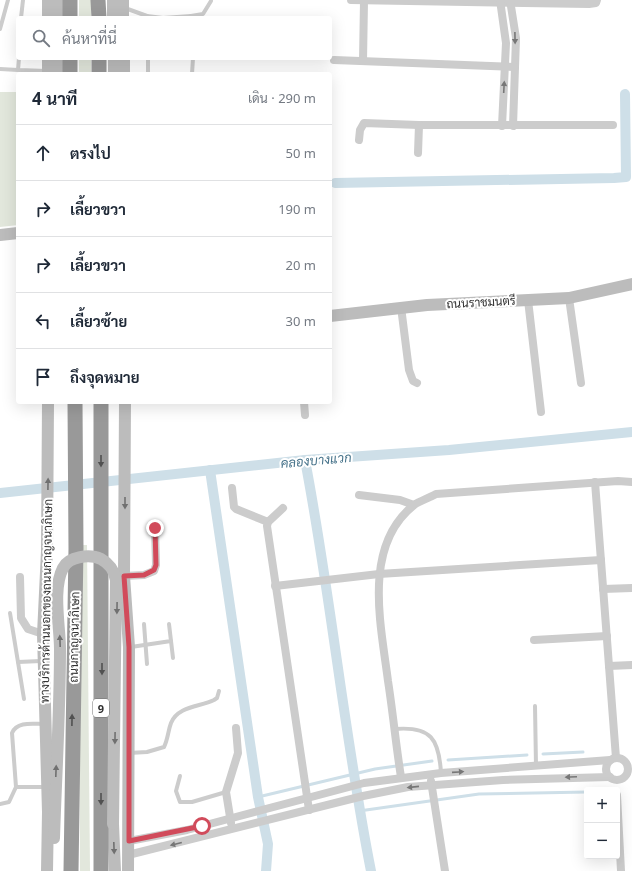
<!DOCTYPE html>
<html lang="th">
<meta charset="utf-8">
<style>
:root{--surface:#fff;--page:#f2f2f3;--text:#1f2937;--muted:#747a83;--line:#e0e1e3}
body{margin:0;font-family:"Noto Sans",Sarabun,sans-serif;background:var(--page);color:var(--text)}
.controls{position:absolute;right:12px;bottom:12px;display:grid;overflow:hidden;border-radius:4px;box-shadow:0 4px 16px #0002}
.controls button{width:36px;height:36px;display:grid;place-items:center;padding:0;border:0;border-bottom:1px solid var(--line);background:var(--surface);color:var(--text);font:20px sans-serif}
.stop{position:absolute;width:12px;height:12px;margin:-9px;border:3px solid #d14b5b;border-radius:50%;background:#fff}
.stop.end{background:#d14b5b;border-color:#fff;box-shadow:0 1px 4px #0008}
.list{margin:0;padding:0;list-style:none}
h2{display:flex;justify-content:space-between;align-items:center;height:52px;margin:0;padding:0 16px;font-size:17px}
h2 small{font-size:13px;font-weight:400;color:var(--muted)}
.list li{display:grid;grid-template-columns:26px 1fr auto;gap:12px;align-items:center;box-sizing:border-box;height:56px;padding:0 16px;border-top:1px solid var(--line)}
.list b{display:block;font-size:15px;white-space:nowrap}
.list em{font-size:13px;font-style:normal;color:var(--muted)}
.icon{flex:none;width:22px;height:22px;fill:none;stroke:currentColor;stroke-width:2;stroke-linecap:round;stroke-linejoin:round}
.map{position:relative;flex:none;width:632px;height:871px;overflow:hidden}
.search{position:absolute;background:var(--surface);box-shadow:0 4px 16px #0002;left:16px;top:16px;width:316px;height:44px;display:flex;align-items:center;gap:10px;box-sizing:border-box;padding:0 14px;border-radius:4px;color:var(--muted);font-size:15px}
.panel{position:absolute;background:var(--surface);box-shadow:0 4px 16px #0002;left:16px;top:72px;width:316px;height:332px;border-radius:4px}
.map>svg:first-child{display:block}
.green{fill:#e2e7dc}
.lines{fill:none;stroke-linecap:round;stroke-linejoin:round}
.stream{stroke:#cedfe8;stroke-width:3}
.canal{stroke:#cedfe8;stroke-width:10}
.lane{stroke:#ccc;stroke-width:4}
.street{stroke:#ccc;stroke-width:8}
.secondary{stroke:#bcbcbc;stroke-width:12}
.highway{stroke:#999;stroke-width:15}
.secondary-bridge{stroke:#bcbcbc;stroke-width:12}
.oneway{fill:#777}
.oneway2{fill:#515151}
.oneway3{fill:#707070}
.route{stroke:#d14b5b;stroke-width:5}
.labels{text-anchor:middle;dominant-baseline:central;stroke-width:4;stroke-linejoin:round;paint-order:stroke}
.shield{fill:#fff;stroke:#707070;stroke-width:1}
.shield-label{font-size:11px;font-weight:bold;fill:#323232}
.street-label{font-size:12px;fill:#323232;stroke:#fff}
.water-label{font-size:13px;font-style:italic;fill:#48748b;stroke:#fff}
</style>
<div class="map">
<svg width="632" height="871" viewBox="0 0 632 871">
<rect width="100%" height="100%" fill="#fff"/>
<g class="green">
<rect x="79" y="0" width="12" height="18"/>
<rect x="79" y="58" width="12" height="16"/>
<polygon points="0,92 18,92 18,225 0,227"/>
<polygon points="83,545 87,545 90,871 80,871 79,571"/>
</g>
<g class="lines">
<g class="stream">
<polyline points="543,754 583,752"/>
<polyline points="448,760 527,755"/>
<polyline points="258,797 375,769 432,761"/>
<polyline points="359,811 479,794 587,792"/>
</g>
<g class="canal">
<polyline points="335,183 614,178 626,177 625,94"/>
<path d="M305,460C331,596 344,735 371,871"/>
<polyline points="210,470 258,797 268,844 266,871"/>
<polyline points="0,493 305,460 449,450 632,432"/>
</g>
<g class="lane">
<polyline points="125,8 147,16 147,18"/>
<polyline points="147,16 163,18 191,16 191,18"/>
<polyline points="191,16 203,14 211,1"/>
<polyline points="21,18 23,0"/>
<polyline points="0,29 8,0"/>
<polyline points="19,58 18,70 47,71"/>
<polyline points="148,58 148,74"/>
<polyline points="0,69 18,70"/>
<polyline points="192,74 193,58"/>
<polyline points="10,613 24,699"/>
<polyline points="144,624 147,664"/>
<polyline points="171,641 173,658"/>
<polyline points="131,647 171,641 169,624"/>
<polyline points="18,662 41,661"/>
<polyline points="535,706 536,766"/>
<path d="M44,724C33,724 17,721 12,733L16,787H46"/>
<path d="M395,729C431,726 439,739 441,773"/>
<path d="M129,753L147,752L164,747C168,739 168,731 171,723C178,706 200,707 214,700L217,698L219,691"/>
<polyline points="180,776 176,791 180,802 192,802 226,792"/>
<polyline points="0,804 9,802 16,787"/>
</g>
<g class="street">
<polyline points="351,0 589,4 596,3 597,0"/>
<polyline points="500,0 506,43 502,126"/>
<polyline points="510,0 516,38 513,126"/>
<polyline points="334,60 515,67"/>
<polyline points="363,61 364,1"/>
<polyline points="359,140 360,130 364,123 419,125 613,125"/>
<polyline points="418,153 419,125"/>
<polyline points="569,298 581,383"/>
<polyline points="528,300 541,412"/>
<polyline points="401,307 409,370 413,381 417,383"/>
<polyline points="304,402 305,415"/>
<polyline points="595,482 616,758"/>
<polyline points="232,488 234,507 236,509 268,522"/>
<polyline points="359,495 400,500 414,505"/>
<polyline points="283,508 268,522 267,526 309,810"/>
<polyline points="124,576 144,575 154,571 156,565 155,528"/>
<polyline points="20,577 21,618 28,629 43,634"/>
<polyline points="275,586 379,574 601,560"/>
<polyline points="603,589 632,588"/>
<polyline points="534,640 607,636"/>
<polyline points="609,666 632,665"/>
<circle cx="617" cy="769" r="11"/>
<path d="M401,777C396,746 393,713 388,681C381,625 362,546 414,505C420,501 429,498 436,494L618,481L632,482"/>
<polyline points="431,781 445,871"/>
<polyline points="617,795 621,871"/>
<polyline points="231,823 226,792 238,753 236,728"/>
<polyline points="129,841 187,830 364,783 441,773 610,760"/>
<polyline points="128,855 363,796 408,787 503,780 610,777"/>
</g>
<g class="secondary">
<polyline points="57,0 57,18"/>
<polyline points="113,0 113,18"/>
<polyline points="123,0 123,18"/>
<polyline points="48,18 48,0"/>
<polyline points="58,58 58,74"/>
<polyline points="114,58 114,74"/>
<polyline points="124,58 124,74"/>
<polyline points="48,74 48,58"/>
<polyline points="0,235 18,233"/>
<polyline points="330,316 427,305 569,298 632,284"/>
<polyline points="125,402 124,576 129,647 128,871"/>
<polyline points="113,824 115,871"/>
<polyline points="47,871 48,812 43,634 47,551 48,402"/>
</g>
<g class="highway">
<polyline points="98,0 99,18"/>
<polyline points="70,18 70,0"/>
<polyline points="99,58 99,74"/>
<polyline points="70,74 70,58"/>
<polyline points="101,402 101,871"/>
<polyline points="71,871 76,548 75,402"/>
</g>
<path class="secondary-bridge" d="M54,838C56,775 60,712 60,649C60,626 52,589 63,568C69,556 90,554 101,559C110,564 114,570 116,580L113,824"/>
</g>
<defs><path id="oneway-solid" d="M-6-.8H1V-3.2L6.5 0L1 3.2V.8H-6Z"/></defs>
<g class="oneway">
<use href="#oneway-solid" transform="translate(515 38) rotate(89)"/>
<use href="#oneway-solid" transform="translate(504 87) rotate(-87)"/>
<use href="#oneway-solid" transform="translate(458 772) rotate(-4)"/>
<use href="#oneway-solid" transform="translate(571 777) rotate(177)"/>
<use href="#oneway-solid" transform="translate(413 787) rotate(174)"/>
<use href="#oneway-solid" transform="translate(176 844) rotate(166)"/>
</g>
<g class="oneway2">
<use href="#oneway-solid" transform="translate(101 461) rotate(90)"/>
<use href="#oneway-solid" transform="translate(102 669) rotate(90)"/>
<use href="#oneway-solid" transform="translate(72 720) rotate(-89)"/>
<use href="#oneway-solid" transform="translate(101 799) rotate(90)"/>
</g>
<g class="oneway3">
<use href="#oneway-solid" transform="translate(48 484) rotate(-89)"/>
<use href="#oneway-solid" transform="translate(125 503) rotate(90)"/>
<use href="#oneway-solid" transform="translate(117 608) rotate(91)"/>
<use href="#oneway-solid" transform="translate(60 641) rotate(-92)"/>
<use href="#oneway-solid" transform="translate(115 738) rotate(91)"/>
<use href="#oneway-solid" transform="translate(56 771) rotate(-88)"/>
<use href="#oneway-solid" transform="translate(114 848) rotate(88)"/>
</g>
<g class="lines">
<polyline class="route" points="155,528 156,565 154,570 144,575 124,576 129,647 129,841 202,826"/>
</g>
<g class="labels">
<rect class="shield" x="93" y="699" width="16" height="18" rx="3"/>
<g class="shield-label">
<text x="101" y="708">9</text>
</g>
<g class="street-label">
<text transform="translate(481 302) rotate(-3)">ถนนราชมนตรี</text>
<text transform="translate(46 601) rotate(-89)">ทางบริการด้านนอกของถนนกาญจนาภิเษก</text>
<text transform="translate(74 637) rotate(-89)">ถนนกาญจนาภิเษก</text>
</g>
<g class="water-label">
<text transform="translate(316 460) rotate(-5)">คลองบางแวก</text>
</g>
</g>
</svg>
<div class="controls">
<button>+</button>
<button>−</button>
</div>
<div class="stop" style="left:202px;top:826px"></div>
<div class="stop end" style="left:155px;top:528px"></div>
<div class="search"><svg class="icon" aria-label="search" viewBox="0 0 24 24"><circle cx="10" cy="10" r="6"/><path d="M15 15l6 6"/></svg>ค้นหาที่นี่</div>
<section class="panel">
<h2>4 นาที<small>เดิน · 290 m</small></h2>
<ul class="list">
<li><svg class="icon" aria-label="ahead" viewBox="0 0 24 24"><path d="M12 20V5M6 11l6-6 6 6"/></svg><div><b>ตรงไป</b></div><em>50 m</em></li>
<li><svg class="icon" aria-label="right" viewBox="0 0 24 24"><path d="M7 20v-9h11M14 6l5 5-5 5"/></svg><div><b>เลี้ยวขวา</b></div><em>190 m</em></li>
<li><svg class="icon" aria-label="right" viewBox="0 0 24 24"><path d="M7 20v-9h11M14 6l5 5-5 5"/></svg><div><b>เลี้ยวขวา</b></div><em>20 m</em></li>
<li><svg class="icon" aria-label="left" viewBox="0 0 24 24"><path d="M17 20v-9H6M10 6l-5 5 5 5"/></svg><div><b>เลี้ยวซ้าย</b></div><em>30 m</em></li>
<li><svg class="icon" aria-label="arrive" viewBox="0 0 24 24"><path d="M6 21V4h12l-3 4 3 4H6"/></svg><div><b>ถึงจุดหมาย</b></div></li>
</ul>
</section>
</div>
